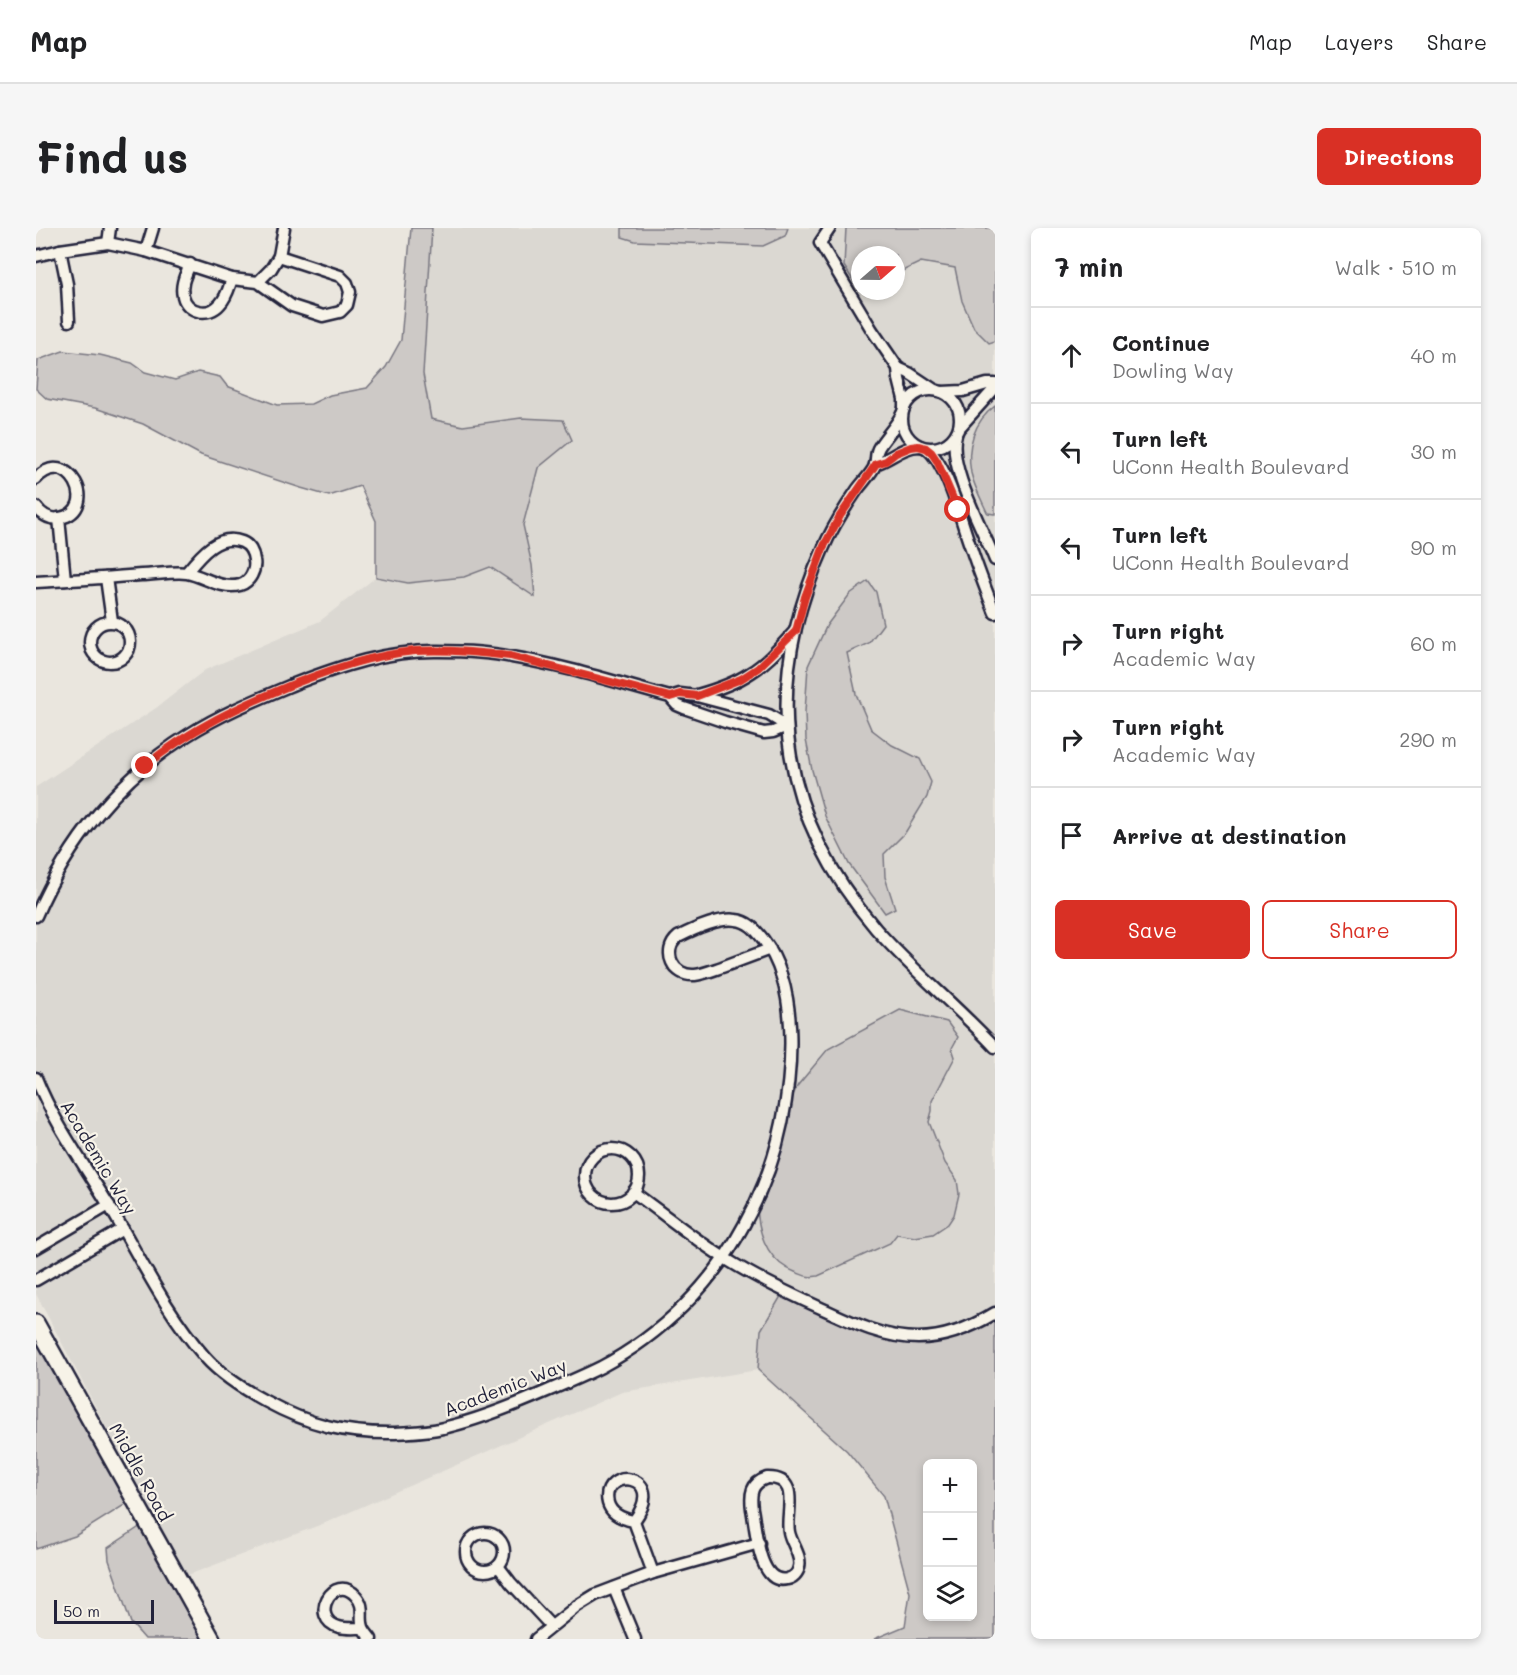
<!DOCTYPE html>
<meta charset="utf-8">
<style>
:root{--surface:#fff;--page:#f6f6f6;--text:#202124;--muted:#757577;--line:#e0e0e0;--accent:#d93025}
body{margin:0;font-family:Mali,sans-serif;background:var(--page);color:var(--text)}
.controls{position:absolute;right:18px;bottom:18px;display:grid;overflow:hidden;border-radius:9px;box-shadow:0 3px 9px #0003}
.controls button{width:54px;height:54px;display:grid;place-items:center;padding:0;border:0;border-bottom:2px solid var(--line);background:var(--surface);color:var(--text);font:30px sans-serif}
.compass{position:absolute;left:815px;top:18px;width:54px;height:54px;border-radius:50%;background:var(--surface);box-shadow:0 3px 9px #0003;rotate:70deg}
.scale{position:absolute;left:18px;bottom:15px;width:100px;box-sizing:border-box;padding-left:6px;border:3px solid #22223b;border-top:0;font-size:16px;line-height:21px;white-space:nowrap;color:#22223b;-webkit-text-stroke:4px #f7f3e8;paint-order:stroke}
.stop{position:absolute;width:18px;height:18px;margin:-14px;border:4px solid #d93025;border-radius:50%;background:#fff}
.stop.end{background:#d93025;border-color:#fff;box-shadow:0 2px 6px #0008}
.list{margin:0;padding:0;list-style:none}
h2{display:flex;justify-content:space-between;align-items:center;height:78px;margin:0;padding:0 24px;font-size:26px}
h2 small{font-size:20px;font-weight:400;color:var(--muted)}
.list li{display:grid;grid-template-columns:39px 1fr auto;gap:18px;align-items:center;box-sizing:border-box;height:96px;padding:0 24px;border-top:2px solid var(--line)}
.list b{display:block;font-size:22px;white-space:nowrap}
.list p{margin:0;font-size:20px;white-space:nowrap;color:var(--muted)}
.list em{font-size:20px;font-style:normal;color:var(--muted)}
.actions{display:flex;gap:12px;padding:18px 24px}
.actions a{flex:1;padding:14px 0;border:2px solid var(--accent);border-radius:9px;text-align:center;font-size:21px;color:var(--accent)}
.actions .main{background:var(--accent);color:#fff}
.icon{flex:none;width:33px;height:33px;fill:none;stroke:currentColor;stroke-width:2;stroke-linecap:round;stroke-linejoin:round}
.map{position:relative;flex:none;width:959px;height:1411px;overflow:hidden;border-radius:9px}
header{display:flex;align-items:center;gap:36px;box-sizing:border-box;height:84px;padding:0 30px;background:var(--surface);border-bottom:2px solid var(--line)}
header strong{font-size:28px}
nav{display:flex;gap:33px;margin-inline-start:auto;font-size:21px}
.intro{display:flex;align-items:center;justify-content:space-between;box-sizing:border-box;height:144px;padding:0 36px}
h1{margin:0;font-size:42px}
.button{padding:15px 27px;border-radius:9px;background:var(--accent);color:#fff;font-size:21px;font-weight:700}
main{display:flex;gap:36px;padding:0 36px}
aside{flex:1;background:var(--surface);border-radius:9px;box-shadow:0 3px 9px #0003}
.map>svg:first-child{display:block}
.built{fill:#dbd8d2;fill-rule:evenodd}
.green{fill:#cdc9c6;stroke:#787680;stroke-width:1.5;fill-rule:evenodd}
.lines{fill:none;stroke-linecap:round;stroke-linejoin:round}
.street-casing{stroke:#22223b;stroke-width:15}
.secondary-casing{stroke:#22223b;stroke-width:20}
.street{stroke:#f7f3e8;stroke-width:10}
.secondary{stroke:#f7f3e8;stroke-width:15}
.route{stroke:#d93025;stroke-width:8}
.labels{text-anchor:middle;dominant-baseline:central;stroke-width:4.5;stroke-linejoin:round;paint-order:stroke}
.street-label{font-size:18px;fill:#22223b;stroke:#f7f3e8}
</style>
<header>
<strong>Map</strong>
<nav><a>Map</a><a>Layers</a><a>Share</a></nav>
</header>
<div class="intro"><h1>Find us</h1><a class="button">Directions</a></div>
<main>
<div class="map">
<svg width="959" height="1411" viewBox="0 0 959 1411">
<rect width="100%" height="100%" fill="#eae6de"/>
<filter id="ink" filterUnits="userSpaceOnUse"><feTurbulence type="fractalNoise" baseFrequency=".0167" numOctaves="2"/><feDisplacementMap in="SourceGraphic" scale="12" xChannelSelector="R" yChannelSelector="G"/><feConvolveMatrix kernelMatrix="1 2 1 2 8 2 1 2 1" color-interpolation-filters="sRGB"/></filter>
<g filter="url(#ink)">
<path class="built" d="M390,0H959V1187L881,1189L722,1142L586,1164L289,1295L152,1347L120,1293L0,1066V559L120,480L169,442L284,393L340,349ZM824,27H860V63H824Z"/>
<g class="green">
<polygon points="375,0 396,0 387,146 395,191 427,198 485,190 527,192 536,212 502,240 487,297 496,337 499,369 454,339 428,349 372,355 340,349 340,293 324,258 293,268 265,260 165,227 107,196 59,180 11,171 0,161 2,132 27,123 64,127 96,135 109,144 139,152 162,144 184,149 191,158 241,177 275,176 294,167 331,160 350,139 365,112"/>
<polygon points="586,0 752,0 749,8 727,18 599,13 586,9"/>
<polygon points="810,0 959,0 959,113 953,115 938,100 926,73 919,40 885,34 860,46 860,27 824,27 824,57 820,57 808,38"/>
<path d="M959,178V286H958L952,285L951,284C945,271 938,258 935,245C930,220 938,193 959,178Z"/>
<polygon points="832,353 840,364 847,396 833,415 811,425 820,466 835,501 856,517 884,531 895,554 891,569 869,605 848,626 849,649 859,680 849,685 813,636 789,588 776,542 770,512 769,484 772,438 791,397 814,366"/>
<path d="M864,782L911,794L922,809L916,820L919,829L896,873V883L893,894L909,935L921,952L923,966L918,987L912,996L897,1006L879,1009L861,1006L854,1015L782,1048C771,1050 770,1048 759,1044C733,1034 723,1008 721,981L749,883L762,857L792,821Z"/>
<path d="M748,1063L845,1105L890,1110L959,1085V1411H838L869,1398L874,1365L848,1268L811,1223L722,1142L725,1102ZM892,1236H936V1388H892Z"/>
<polygon points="0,1095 98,1271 39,1308 0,1321"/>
<polygon points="111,1294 176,1411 109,1411 95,1395 73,1332 72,1320"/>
</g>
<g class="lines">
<g class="street-casing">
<g id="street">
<polyline points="794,0 784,15 836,102 862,140 863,151 868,171 868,180"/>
<polyline points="72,15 74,0"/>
<polyline points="24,22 31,56 33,93"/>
<polyline points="110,23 117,0"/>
<polyline points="0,28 24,22 72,15 110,23 196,51 222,54 256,78 287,88 304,84 311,77 314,64 311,55 304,48 243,28 235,41 222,54"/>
<polyline points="243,28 248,0"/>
<path d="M154,36C150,46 144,57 147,68C151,85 173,89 184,76C191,69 193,59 196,51"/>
<polyline points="862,140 873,145 897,161"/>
<circle cx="895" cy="191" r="29"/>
<polyline points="906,164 927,163 951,156 959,156"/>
<path d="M866,186C860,198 850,208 843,219C839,225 841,230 839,237C837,244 826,255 821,262C808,281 796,300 787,321C725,459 742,586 840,701C877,743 921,778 959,819"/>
<polyline points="924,199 959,160"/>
<path d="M920,207C911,238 947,301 959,332"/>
<path d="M890,220C912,236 925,294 935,320C942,342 951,364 959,385"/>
<path d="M839,236C855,231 867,218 884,218"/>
<path d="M0,251C31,216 66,281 24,290C13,292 6,287 0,279"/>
<polyline points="23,290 29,352"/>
<polyline points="70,350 76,393"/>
<path d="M0,354C35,352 70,350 105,347C118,347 138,343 151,345C168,348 185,362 204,357C214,354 220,342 218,332C217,324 213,317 206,314C182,304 163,329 150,345"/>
<circle cx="74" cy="414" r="20"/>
<path d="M661,467C679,462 698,456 714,445C732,434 745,418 759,403"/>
<path d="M0,688C32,614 83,550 152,507C185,486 222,471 258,456C305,438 352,422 403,423C427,423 452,424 476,429C529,438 582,455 634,469L641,477L648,480L689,494L728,505L737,504L751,498L733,487L661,468L644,466L634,469"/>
<path d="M0,850C19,898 55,946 81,991C108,1038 133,1088 169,1129C185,1147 207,1161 229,1173C273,1197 310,1206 359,1205C375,1204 391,1204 407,1200C439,1193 479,1177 509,1164C528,1156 547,1148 565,1139C625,1107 676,1057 708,997C725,966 739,930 746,895C757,840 763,758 727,711C720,702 712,693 700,692C684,689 656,702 642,709C625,723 637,749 659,747C668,746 677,742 686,739C702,733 718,727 734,721"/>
<circle cx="576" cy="948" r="27"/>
<path d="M597,964C628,986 658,1011 690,1031C720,1050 754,1066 787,1081C817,1095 848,1110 882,1110C909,1110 936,1099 959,1085"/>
<polyline points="0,1020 73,977"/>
<polyline points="0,1052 87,1001"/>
<path d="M731,1250C766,1249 749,1285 753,1304C755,1315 766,1328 763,1339C762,1345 757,1350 751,1351C722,1358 720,1299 716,1281C714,1266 715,1255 731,1250Z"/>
<path d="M598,1293C587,1291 575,1286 572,1275C563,1239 634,1243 598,1293L617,1345"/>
<circle cx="449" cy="1324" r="19"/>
<polyline points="462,1338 475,1355 515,1398"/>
<polyline points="578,1360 599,1411"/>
<path d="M327,1400C319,1400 310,1401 303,1399C272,1391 297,1343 320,1368C330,1379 323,1388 327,1399C328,1403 333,1408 335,1411"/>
<polyline points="500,1411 541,1378 559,1367 617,1345 723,1315"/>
</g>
</g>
<g class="secondary-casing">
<polyline id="secondary" points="0,1095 176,1411"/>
</g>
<use href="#street" class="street"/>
<use href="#secondary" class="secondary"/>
</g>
</g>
<g class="lines" filter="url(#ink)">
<path class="route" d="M109,538C154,501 206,477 260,455C299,440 337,427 379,423C410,421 443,424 474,428L634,469L644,466L661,468L705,451L722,440L760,403L769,369L788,318L804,288L840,236L850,233L860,225L875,219L882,218L890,220L895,224L901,233L922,282"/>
</g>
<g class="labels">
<g class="street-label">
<text transform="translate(63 929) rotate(59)">Academic Way</text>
<text transform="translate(469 1159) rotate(-21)">Academic Way</text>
<text transform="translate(105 1244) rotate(61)">Middle Road</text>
</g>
</g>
</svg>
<div class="controls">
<button>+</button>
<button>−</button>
<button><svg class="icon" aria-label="layers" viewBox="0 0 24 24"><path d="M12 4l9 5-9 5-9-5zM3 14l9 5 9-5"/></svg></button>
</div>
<svg class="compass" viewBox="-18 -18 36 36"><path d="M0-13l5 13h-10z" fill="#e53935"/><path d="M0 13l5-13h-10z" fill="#757577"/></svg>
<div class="scale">50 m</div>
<div class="stop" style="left:922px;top:282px"></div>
<div class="stop end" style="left:109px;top:538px"></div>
</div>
<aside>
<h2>7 min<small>Walk · 510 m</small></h2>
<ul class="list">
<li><svg class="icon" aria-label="ahead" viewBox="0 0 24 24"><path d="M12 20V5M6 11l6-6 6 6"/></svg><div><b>Continue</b><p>Dowling Way</p></div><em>40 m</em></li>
<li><svg class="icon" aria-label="left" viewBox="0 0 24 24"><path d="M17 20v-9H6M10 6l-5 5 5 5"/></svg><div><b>Turn left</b><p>UConn Health Boulevard</p></div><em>30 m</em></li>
<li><svg class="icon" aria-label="left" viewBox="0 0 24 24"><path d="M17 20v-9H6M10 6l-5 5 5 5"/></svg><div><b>Turn left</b><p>UConn Health Boulevard</p></div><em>90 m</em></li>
<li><svg class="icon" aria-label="right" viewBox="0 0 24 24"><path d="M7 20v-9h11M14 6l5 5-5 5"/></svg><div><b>Turn right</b><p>Academic Way</p></div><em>60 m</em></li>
<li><svg class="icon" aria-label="right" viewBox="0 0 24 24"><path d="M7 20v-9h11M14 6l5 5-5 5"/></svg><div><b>Turn right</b><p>Academic Way</p></div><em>290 m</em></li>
<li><svg class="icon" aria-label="arrive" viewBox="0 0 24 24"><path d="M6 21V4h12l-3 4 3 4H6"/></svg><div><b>Arrive at destination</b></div></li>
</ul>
<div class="actions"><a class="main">Save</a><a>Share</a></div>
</aside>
</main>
